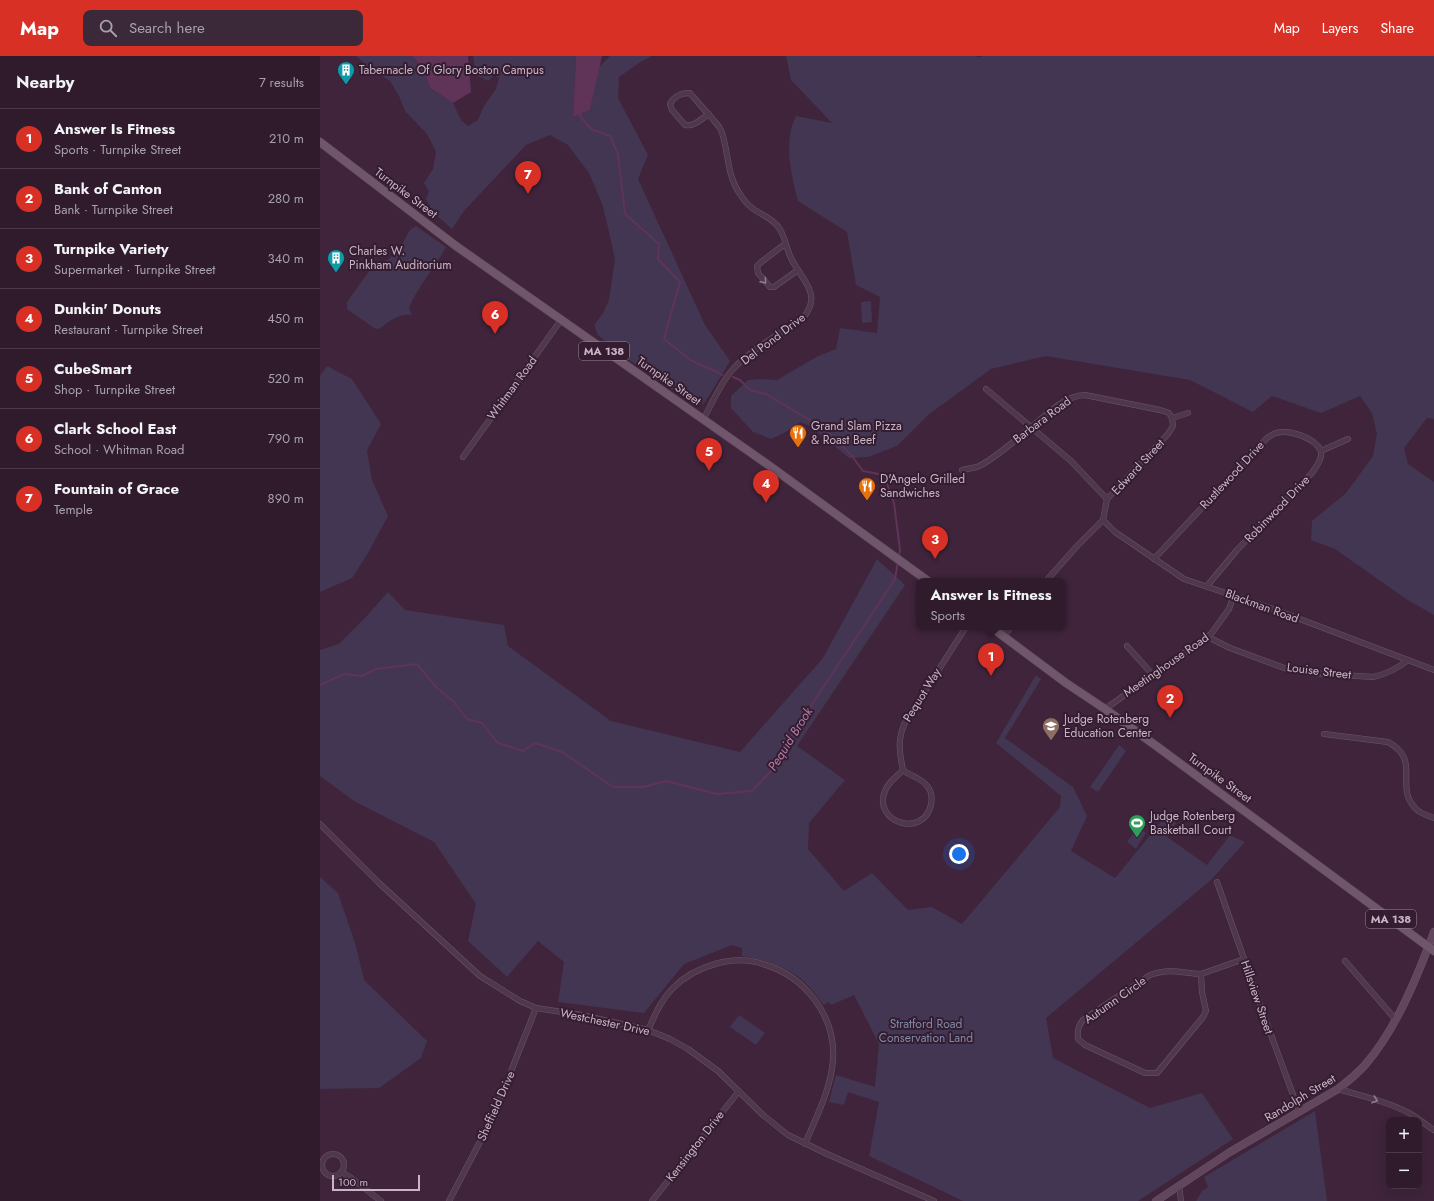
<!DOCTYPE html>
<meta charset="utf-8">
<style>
:root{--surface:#2f1b2c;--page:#3b2838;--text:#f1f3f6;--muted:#a7a1a9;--line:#4a3948;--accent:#d93025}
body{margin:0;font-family:Jost,sans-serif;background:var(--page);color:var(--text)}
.controls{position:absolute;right:12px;bottom:12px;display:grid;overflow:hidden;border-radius:8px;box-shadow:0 4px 16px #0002}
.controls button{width:36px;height:36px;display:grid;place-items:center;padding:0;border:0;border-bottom:1px solid var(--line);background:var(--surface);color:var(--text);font:20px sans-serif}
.scale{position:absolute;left:12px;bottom:10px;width:88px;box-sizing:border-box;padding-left:4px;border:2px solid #cab4c6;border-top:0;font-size:11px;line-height:14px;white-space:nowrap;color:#cab4c6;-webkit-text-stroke:3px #341d30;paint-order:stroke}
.you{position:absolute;left:639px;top:798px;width:14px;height:14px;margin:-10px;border:3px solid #fff;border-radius:50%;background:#1a73e8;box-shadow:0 0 0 6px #1a73e833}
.badge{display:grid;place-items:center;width:26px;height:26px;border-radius:50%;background:var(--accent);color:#fff;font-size:13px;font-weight:700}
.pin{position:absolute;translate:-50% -33px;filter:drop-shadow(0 1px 2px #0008)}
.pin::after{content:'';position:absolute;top:21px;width:14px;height:12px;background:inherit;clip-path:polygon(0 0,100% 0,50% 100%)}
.popup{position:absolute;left:596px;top:522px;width:150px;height:52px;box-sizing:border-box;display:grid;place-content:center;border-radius:8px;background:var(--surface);filter:drop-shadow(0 1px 3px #0005);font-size:13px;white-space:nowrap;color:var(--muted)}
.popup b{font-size:15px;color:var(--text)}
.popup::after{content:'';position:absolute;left:50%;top:100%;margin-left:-8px;border:8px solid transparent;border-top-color:var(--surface)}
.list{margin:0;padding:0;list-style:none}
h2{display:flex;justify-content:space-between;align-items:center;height:52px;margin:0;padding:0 16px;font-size:17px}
h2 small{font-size:13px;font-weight:400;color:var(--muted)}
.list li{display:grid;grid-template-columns:26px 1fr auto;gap:12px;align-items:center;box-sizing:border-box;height:60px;padding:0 16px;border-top:1px solid var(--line)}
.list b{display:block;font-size:15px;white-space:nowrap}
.list p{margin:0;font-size:13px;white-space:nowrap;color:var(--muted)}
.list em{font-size:13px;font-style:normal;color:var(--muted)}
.icon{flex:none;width:22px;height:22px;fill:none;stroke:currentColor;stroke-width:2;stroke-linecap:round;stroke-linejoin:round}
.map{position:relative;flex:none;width:1114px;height:1145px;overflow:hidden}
header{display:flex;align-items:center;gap:24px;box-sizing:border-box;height:56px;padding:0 20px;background:var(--accent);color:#fff}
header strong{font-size:19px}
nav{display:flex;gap:22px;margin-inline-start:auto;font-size:14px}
.search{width:280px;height:36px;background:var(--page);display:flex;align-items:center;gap:10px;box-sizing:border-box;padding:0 14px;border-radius:8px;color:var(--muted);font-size:15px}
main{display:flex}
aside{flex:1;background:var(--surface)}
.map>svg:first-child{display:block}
.green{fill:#423652}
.water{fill:#603359}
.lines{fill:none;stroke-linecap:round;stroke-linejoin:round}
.stream{stroke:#603359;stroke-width:2}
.minor-casing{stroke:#6d5669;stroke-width:6}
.secondary-casing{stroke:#6d5669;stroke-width:8}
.primary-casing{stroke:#584154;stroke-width:9}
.minor{stroke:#4f384b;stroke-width:5}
.secondary{stroke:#62465d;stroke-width:7}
.primary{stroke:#6f566b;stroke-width:8}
.oneway{stroke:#937c8f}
.labels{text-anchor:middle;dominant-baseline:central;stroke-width:4;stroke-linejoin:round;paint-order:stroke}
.shield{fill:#341d30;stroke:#9d8799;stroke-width:1}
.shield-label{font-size:11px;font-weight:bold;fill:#cab4c6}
.poi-label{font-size:12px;fill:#cab4c6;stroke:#341d30;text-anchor:start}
.street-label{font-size:12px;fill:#cab4c6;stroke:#341d30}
.park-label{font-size:12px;fill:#818aaa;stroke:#341d30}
.water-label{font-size:13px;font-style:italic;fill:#b27caa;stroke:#341d30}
</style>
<header>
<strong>Map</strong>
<div class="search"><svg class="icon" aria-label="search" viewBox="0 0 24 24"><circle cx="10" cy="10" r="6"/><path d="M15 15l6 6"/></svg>Search here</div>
<nav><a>Map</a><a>Layers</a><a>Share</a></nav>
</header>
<main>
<aside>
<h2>Nearby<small>7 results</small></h2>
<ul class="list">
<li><span class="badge">1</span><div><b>Answer Is Fitness</b><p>Sports · Turnpike Street</p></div><em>210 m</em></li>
<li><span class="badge">2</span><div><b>Bank of Canton</b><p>Bank · Turnpike Street</p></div><em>280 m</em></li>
<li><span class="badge">3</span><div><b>Turnpike Variety</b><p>Supermarket · Turnpike Street</p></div><em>340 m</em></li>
<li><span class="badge">4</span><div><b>Dunkin' Donuts</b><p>Restaurant · Turnpike Street</p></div><em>450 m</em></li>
<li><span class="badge">5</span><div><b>CubeSmart</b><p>Shop · Turnpike Street</p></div><em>520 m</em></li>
<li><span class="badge">6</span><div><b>Clark School East</b><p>School · Whitman Road</p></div><em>790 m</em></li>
<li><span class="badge">7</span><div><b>Fountain of Grace</b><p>Temple</p></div><em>890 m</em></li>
</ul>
</aside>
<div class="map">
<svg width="1114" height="1145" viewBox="0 0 1114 1145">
<rect width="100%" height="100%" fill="#3f243b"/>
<g class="green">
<polygon points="36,0 92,0 103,12 110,32 133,47 141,64 148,70 158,64 164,50 176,33 179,22 174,19 168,25 156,19 153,0 256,0 253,61 270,54 279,11 290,0 332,0 319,7 299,21 298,42 328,99 318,123 385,269 410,305 389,340 383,348 373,347 303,300 278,279 274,269 283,257 289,244 295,203 283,150 269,117 248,89 230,79 206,89 144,155 132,173 113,156 106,143 109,135 104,127 113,113 116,96 107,78 85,55 79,40 70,25 47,10"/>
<path d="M466,0H653L661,1L662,0H1114V363L1107,362L1084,392L1088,408L1114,426V559L1086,543L1015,493L991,484L992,465L1026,437L1053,400L1057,378L1052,357L1040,340L1001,357L952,340L933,356L870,324L726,300L671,313L608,359L577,390L548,401L529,402L490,370L481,366L464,377L451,383L433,376L411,352V340L428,324L442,323L457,324L498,300L516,293L520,272L557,277L560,241L536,229L527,176L478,145C471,118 463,86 476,60L512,67L471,24Z"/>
<path d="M96,170L126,191C115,212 98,230 89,252L92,259C79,257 69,265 59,273L54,272L27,253V246L52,211L69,203L80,192L90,174Z"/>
<polygon points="551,245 552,266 542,267 541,246"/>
<polygon points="7,310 32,323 61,368 47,394 52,424 68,460 48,497 32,522 0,536 0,320"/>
<path d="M557,503L585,529L477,690L525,724L489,767L488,793L524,835L552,817L588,854L612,851L642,868L740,751L741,740L676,687L716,619L721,623L685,682L753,731L767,760L751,795L795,822L850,755L856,767L847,781L887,809L910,779L925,786L891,824L726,962L733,1002L830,1052L882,1037L913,1083L818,1145H643L549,1100L559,1046L528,1036L524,1049L509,1046L516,1019L555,1031L559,988L534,939L511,949L509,946L503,949C484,917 457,906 422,900V892L412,889L364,908L324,957L238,946L244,906L218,885L187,921L148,885L156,848L114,786L34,745L0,720V594L19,588L43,564L68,536L85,554L184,569L188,590L291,665L420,696L503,602Z"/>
<polygon points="799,689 806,695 778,736 770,731"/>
<polygon points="818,771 826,777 816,793 807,786"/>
<polygon points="0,821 18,837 36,890 44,924 107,985 101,1002 59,1032 0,1033"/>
<polygon points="419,959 445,977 436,989 410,971"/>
<polygon points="995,1055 1007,1145 876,1145 882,1135 888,1131 884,1121"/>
</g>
<g class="water">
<polygon points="92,0 148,0 151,36 133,47 110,32 103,12"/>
<polygon points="256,0 282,0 270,54 253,61"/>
</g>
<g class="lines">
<g class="stream">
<polyline points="261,55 260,60 271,73 290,80 298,98 305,158 339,188 338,203 360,226 344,283 372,305 397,316 402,319"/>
<polyline points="413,321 420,324 430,334 446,338 505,373 532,400 543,415 564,419 574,447 580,494 579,501"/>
<polyline points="0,629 24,618 42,620 56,613 97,608 117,632 133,645 147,663 162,667 178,687 203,695 215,687 242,696 293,731 323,731 347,725 396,738 432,735 451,715 479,668 575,523 578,505"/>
</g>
<g class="minor-casing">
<g id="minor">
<polyline points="465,188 440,207 437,210 438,217 450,231 454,231 478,214"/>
<polyline points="666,333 751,405 787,443"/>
<path d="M383,364C391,349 399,331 409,318C427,295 459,279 483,262C504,237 480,223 470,200C466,191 465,180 459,172C453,162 441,159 432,152C428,149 423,143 420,138C406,118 409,95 401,74C399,69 395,67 392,62C384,54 377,45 370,37C361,37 354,40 350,48L352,54L365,69C374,71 381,63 389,58"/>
<polyline points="143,401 241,264"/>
<path d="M642,414C647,413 652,412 657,411C672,405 698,382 711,371C728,358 743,340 765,339L840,354L849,357L852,362"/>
<polyline points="783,464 795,476 864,523 956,554 1114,614"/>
<path d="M834,503L947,382C950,380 953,378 956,377C970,373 995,382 1001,395"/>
<polyline points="726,525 758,489 783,464 787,443 848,378 853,370 852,362 868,357"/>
<path d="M887,530L917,494L992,417C997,409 1002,404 1001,395L1028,383"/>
<polyline points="684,580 691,571"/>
<path d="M888,581L910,592L967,613L992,617L1053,621C1067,618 1077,613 1088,604"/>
<polyline points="807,590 833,619"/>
<polyline points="785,653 891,578 909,553 914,539"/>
<path d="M1004,678L1068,686C1102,704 1074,730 1095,752C1099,757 1108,760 1114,762"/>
<path d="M583,714C577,721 568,726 565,735C552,766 603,783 611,749C612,743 612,736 608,731C602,722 590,720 583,714C579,695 577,680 587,663L646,571"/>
<polyline points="0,768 59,827 160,920 200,945 216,952 262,959 328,974 350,983 368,993 398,1015 443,1059 468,1079 507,1098 614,1145"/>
<polyline points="897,826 947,968 979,1055"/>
<polyline points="1025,905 1076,964"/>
<path d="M881,918C860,917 853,912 830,919L763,964C758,970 757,975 758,983L765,989L825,1017H837L883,961L886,955L882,936L881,918L924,903"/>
<path d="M328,974C335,959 341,944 353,932C375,910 413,898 443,908C485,920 516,960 513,1004C511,1033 496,1061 485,1088"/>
<path d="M1018,1033C1042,1040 1069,1046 1091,1058C1099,1063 1106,1069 1114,1074"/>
<circle cx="13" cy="1109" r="11"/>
<polyline points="21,1116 30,1121 61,1145"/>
<polyline points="859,1129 861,1145"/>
<polyline points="129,1145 173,1061 216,952"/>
<polyline points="332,1145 419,1035"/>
</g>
</g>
<g class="secondary-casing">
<path id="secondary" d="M836,1145L910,1096L1018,1033C1027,1026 1037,1018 1045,1009C1077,972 1097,921 1114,876"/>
</g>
<g class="primary-casing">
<g id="primary">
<polyline points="0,86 136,190 447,408 608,525"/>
<polyline points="671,571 746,627 785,653 835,689 1114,895"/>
</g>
</g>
<use href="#minor" class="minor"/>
<use href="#secondary" class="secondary"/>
<use href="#primary" class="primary"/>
</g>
<defs><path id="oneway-chevron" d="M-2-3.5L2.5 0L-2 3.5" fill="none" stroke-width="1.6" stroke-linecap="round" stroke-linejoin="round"/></defs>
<g class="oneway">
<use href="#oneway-chevron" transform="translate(444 225) rotate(50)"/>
<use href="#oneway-chevron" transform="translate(1055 1044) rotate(19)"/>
</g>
<defs>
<g id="building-pin" transform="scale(0.9)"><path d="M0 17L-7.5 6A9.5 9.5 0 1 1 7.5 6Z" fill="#0f9aa8" stroke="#341d30"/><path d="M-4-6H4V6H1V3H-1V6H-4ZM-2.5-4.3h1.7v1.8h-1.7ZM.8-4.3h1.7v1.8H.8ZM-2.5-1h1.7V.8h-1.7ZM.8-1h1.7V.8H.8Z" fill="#fff"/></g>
<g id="restaurant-pin" transform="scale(0.9)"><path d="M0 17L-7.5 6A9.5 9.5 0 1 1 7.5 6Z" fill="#e8710a" stroke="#341d30"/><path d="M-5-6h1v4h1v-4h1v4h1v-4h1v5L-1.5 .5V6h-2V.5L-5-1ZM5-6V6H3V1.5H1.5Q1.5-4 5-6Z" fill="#fff"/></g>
<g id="school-pin" transform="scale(0.9)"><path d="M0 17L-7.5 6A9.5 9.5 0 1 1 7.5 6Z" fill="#8d6e63" stroke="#341d30"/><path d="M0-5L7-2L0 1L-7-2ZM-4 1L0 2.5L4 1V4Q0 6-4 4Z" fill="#fff"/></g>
<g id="stadium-pin" transform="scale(0.9)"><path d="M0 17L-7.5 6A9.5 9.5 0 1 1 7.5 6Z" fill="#2e9e5b" stroke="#341d30"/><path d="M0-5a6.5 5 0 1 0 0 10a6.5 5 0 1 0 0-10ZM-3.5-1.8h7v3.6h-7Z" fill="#fff"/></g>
</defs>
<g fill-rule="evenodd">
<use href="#building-pin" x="26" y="14"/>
<use href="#building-pin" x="16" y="202"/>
<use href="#restaurant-pin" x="478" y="377"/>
<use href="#restaurant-pin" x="547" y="430"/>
<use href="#school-pin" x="731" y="670"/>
<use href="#stadium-pin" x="817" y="767"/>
</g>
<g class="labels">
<g class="shield">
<rect x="259" y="286" width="50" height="18" rx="3"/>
<rect x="1046" y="854" width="50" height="18" rx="3"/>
</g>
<g class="shield-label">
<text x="284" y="295">MA 138</text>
<text x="1071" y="863">MA 138</text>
</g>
<g class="poi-label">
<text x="39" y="14">Tabernacle Of Glory Boston Campus</text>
<text x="29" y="195">Charles W.<tspan x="29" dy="14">Pinkham Auditorium</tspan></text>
<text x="491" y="370">Grand Slam Pizza<tspan x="491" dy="14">&amp; Roast Beef</tspan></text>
<text x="560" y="423">D'Angelo Grilled<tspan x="560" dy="14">Sandwiches</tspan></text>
<text x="744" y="663">Judge Rotenberg<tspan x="744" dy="14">Education Center</tspan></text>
<text x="830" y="760">Judge Rotenberg<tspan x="830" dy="14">Basketball Court</tspan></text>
</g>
<g class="street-label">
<text transform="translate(86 137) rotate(37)">Turnpike Street</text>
<text transform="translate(453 283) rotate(-37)">Del Pond Drive</text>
<text transform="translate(349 325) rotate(35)">Turnpike Street</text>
<text transform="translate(192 332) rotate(-54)">Whitman Road</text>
<text transform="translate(722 364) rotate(-37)">Barbara Road</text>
<text transform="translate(818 411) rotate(-47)">Edward Street</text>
<text transform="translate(912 419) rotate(-47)">Rustlewood Drive</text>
<text transform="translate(957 453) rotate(-46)">Robinwood Drive</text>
<text transform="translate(942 550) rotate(20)">Blackman Road</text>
<text transform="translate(846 609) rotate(-35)">Meetinghouse Road</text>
<text transform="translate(999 615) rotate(7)">Louise Street</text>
<text transform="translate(602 639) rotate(-58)">Pequot Way</text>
<text transform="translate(900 722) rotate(36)">Turnpike Street</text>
<text transform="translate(937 941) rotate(71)">Hillsview Street</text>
<text transform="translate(795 944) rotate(-35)">Autumn Circle</text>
<text transform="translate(285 966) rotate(12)">Westchester Drive</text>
<text transform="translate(980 1042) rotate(-31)">Randolph Street</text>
<text transform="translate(176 1050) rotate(-66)">Sheffield Drive</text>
<text transform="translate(375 1090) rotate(-52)">Kensington Drive</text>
</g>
<g class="park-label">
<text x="606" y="968">Stratford Road<tspan x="606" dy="14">Conservation Land</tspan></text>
</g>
<g class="water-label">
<text transform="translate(470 683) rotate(-58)">Pequid Brook</text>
</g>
</g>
</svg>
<div class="controls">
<button>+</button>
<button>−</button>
</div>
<div class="scale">100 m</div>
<div class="you"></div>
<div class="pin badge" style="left:671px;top:620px">1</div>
<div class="popup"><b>Answer Is Fitness</b>Sports</div>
<div class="pin badge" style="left:850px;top:662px">2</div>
<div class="pin badge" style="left:615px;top:503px">3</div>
<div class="pin badge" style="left:446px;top:447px">4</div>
<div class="pin badge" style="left:389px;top:415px">5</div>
<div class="pin badge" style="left:175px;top:278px">6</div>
<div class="pin badge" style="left:208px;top:138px">7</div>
</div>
</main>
